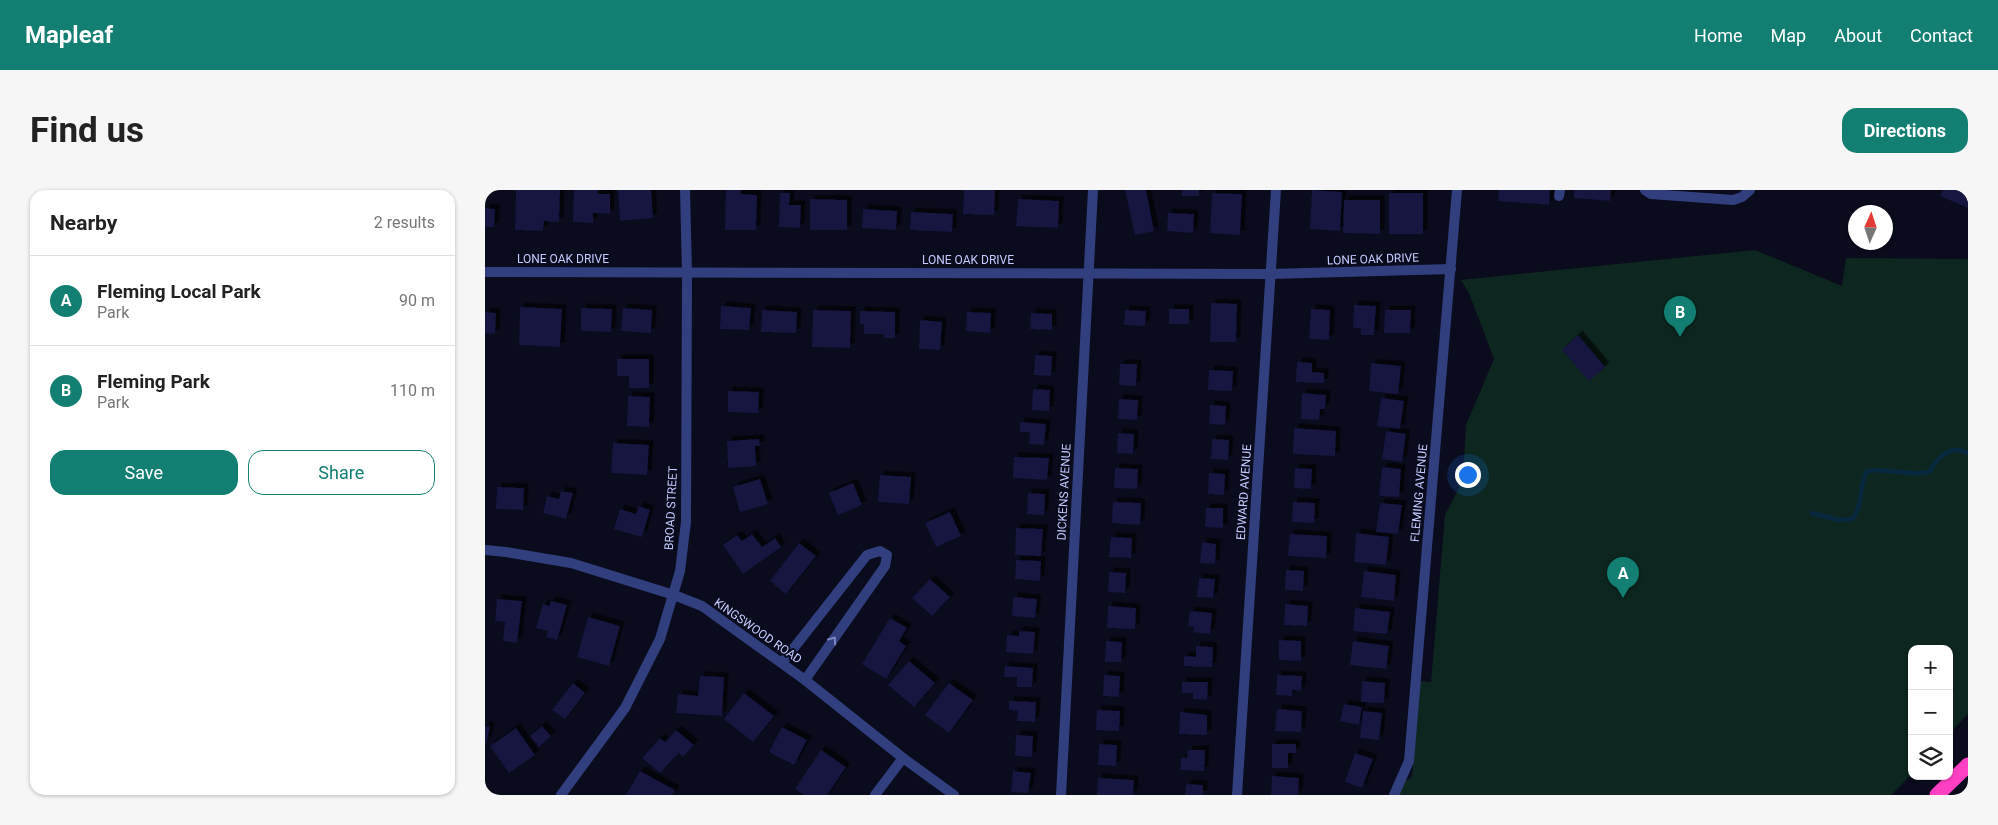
<!DOCTYPE html>
<meta charset="utf-8">
<style>
:root{--surface:#fff;--page:#f6f6f6;--text:#222;--muted:#767676;--line:#e0e0e0;--accent:#137f72}
body{margin:0;font-family:Roboto,sans-serif;background:var(--page);color:var(--text)}
.controls{position:absolute;right:15px;bottom:15px;display:grid;overflow:hidden;border-radius:10px;box-shadow:0 1px 4px #0004}
.controls button{width:45px;height:45px;display:grid;place-items:center;padding:0;border:0;border-bottom:1px solid var(--line);background:var(--surface);color:var(--text);font:25px sans-serif}
.compass{position:absolute;left:1363px;top:15px;width:45px;height:45px;border-radius:50%;background:var(--surface);box-shadow:0 1px 4px #0004;rotate:3deg}
.you{position:absolute;left:982px;top:284px;width:18px;height:18px;margin:-12px;border:4px solid #fff;border-radius:50%;background:#1a73e8;box-shadow:0 0 0 8px #1a73e833}
.badge{display:grid;place-items:center;width:32px;height:32px;border-radius:50%;background:var(--accent);color:#fff;font-size:16px;font-weight:700}
.pin{position:absolute;translate:-50% -41px;filter:drop-shadow(0 1px 2px #0008)}
.pin::after{content:'';position:absolute;top:26px;width:18px;height:15px;background:inherit;clip-path:polygon(0 0,100% 0,50% 100%)}
.list{margin:0;padding:0;list-style:none}
h2{display:flex;justify-content:space-between;align-items:center;height:65px;margin:0;padding:0 20px;font-size:21px}
h2 small{font-size:16px;font-weight:400;color:var(--muted)}
.list li{display:grid;grid-template-columns:32px 1fr auto;gap:15px;align-items:center;box-sizing:border-box;height:90px;padding:0 20px;border-top:1px solid var(--line)}
.list b{display:block;font-size:19px;white-space:nowrap}
.list p{margin:0;font-size:16px;white-space:nowrap;color:var(--muted)}
.list em{font-size:16px;font-style:normal;color:var(--muted)}
.actions{display:flex;gap:10px;padding:15px 20px}
.actions a{flex:1;padding:11px 0;border:1px solid var(--accent);border-radius:15px;text-align:center;font-size:18px;color:var(--accent)}
.actions .main{background:var(--accent);color:#fff}
.icon{flex:none;width:28px;height:28px;fill:none;stroke:currentColor;stroke-width:2;stroke-linecap:round;stroke-linejoin:round}
.map{position:relative;flex:none;width:1483px;height:605px;overflow:hidden;border-radius:15px}
header{display:flex;align-items:center;gap:30px;box-sizing:border-box;height:70px;padding:0 25px;background:var(--accent);color:#fff}
header strong{font-size:24px}
nav{display:flex;gap:28px;margin-inline-start:auto;font-size:18px}
.intro{display:flex;align-items:center;justify-content:space-between;box-sizing:border-box;height:120px;padding:0 30px}
h1{margin:0;font-size:35px}
.button{padding:12px 22px;border-radius:15px;background:var(--accent);color:#fff;font-size:18px;font-weight:700}
main{display:flex;gap:30px;padding:0 30px}
aside{flex:1;background:var(--surface);border-radius:15px;box-shadow:0 1px 4px #0004}
.map>svg:first-child{display:block}
.green{fill:#0d2720}
.lines{fill:none;stroke-linecap:round;stroke-linejoin:round}
.stream{stroke:#07283e;stroke-width:4.5}
.building{fill:#15153f;filter:url(#shadow)}
.street{stroke:#313f7f;stroke-width:10}
.highway{stroke:#ff40c5;stroke-width:15}
.oneway{stroke:#7b85bf}
.labels{text-anchor:middle;dominant-baseline:central;stroke-width:4;stroke-linejoin:round;paint-order:stroke}
.street-label{font-size:12px;fill:#c5cbff;stroke:#0a0b1c}
</style>
<header>
<strong>Mapleaf</strong>
<nav><a>Home</a><a>Map</a><a>About</a><a>Contact</a></nav>
</header>
<div class="intro"><h1>Find us</h1><a class="button">Directions</a></div>
<main>
<aside>
<h2>Nearby<small>2 results</small></h2>
<ul class="list">
<li><span class="badge">A</span><div><b>Fleming Local Park</b><p>Park</p></div><em>90 m</em></li>
<li><span class="badge">B</span><div><b>Fleming Park</b><p>Park</p></div><em>110 m</em></li>
</ul>
<div class="actions"><a class="main">Save</a><a>Share</a></div>
</aside>
<div class="map">
<svg width="1483" height="605" viewBox="0 0 1483 605">
<defs>
<filter id="shadow"><feDropShadow dx="4.5" dy="-4.5" stdDeviation="0" flood-color="#0009"/></filter>
</defs>
<rect width="100%" height="100%" fill="#0a0b1c"/>
<polygon class="green" points="1270,60 1357,96 1361,68 1483,69 1483,524 1464,544 1464,459 1427,459 1427,584 1406,605 915,605 915,594 927,587 935,491 946,492 960,325 978,290 981,235 1009,169 984,103 976,90"/>
<g class="lines">
<path class="stream" d="M1327,323L1353,330L1368,329C1379,311 1373,298 1382,281C1403,277 1423,287 1444,282C1453,267 1465,254 1483,263"/>
</g>
<g class="building">
<polygon points="31,0 75,0 74,32 59,31 58,41 30,40"/>
<polygon points="89,0 113,0 113,4 125,4 125,24 108,23 108,33 88,32"/>
<polygon points="133,0 166,0 168,28 135,31"/>
<polygon points="241,0 256,0 256,4 272,5 271,40 240,40"/>
<polygon points="479,0 510,0 509,25 478,24"/>
<polygon points="640,0 661,0 669,41 650,45"/>
<rect x="697" y="0" width="17" height="6"/>
<polygon points="827,0 857,2 855,41 825,39"/>
<polygon points="1014,0 1065,0 1064,15 1013,11"/>
<polygon points="1089,0 1126,0 1125,11 1089,8"/>
<polygon points="1458,0 1483,0 1483,18 1455,6"/>
<polygon points="295,3 305,3 304,15 316,15 315,38 294,37"/>
<polygon points="727,3 757,4 755,45 725,43"/>
<rect x="904" y="3" width="34" height="41"/>
<polygon points="325,9 362,10 362,40 325,40"/>
<polygon points="533,9 574,11 573,38 531,36"/>
<polygon points="859,10 895,10 895,44 858,43"/>
<polygon points="0,18 10,19 9,37 0,37"/>
<polygon points="378,19 412,21 411,40 377,38"/>
<polygon points="426,22 468,24 467,42 425,40"/>
<polygon points="683,23 709,24 708,43 682,41"/>
<polygon points="726,113 752,114 751,152 725,152"/>
<polygon points="869,115 891,116 889,145 876,145 876,138 868,138"/>
<polygon points="236,116 266,118 264,140 235,139"/>
<polygon points="35,117 77,119 75,157 34,155"/>
<polygon points="96,118 127,119 126,142 96,141"/>
<polygon points="138,118 167,120 166,143 136,141"/>
<rect x="684" y="119" width="20" height="15"/>
<polygon points="826,119 845,120 844,150 824,149"/>
<polygon points="277,120 312,122 311,143 276,142"/>
<polygon points="328,120 366,121 365,158 327,157"/>
<polygon points="640,120 661,121 660,136 639,135"/>
<polygon points="900,120 926,120 925,143 899,143"/>
<polygon points="375,121 410,122 410,148 399,148 399,144 379,144 379,134 375,134"/>
<polygon points="0,122 11,123 10,144 0,143"/>
<polygon points="482,122 506,123 505,143 481,141"/>
<polygon points="546,123 567,124 567,140 545,139"/>
<polygon points="435,130 457,132 455,160 434,159"/>
<polygon points="1093,145 1120,177 1104,191 1077,160"/>
<polygon points="550,165 567,166 566,186 549,185"/>
<polygon points="132,169 164,169 164,198 144,198 144,186 132,186"/>
<polygon points="812,172 827,173 827,182 839,183 839,193 811,192"/>
<polygon points="886,173 916,176 913,204 884,201"/>
<polygon points="635,174 652,174 651,196 634,195"/>
<polygon points="724,180 748,181 747,201 723,200"/>
<polygon points="548,199 565,200 564,221 547,220"/>
<polygon points="243,201 274,202 273,223 243,222"/>
<polygon points="817,203 841,205 840,219 835,219 834,230 816,229"/>
<polygon points="143,206 165,207 164,237 142,236"/>
<polygon points="896,208 919,211 915,239 892,236"/>
<polygon points="634,209 653,210 652,230 633,229"/>
<polygon points="725,215 741,216 740,235 724,234"/>
<polygon points="535,232 561,234 559,255 544,254 545,242 535,242"/>
<polygon points="809,238 851,241 850,266 808,264"/>
<polygon points="901,241 921,244 917,272 897,269"/>
<polygon points="633,243 649,244 648,264 632,263"/>
<polygon points="274,249 275,256 270,256 271,276 243,278 242,251"/>
<polygon points="727,249 744,250 743,270 726,269"/>
<polygon points="128,253 164,255 162,285 126,283"/>
<polygon points="529,267 564,268 562,290 528,288"/>
<polygon points="897,277 916,279 914,307 894,306"/>
<polygon points="630,278 653,279 652,299 629,298"/>
<polygon points="810,278 827,279 826,299 809,298"/>
<polygon points="724,283 740,284 739,305 723,304"/>
<polygon points="395,285 426,287 424,314 393,312"/>
<polygon points="275,289 283,314 255,322 248,297"/>
<polygon points="368,293 377,315 353,325 344,303"/>
<polygon points="12,297 39,298 38,320 11,319"/>
<polygon points="76,301 88,303 81,329 58,323 62,306 74,309"/>
<polygon points="543,303 560,304 559,325 542,324"/>
<polygon points="628,312 656,313 655,335 627,333"/>
<polygon points="808,312 830,313 829,333 807,332"/>
<polygon points="895,313 917,315 913,344 891,342"/>
<polygon points="154,316 165,320 157,347 129,339 135,319 151,324"/>
<polygon points="721,318 738,318 738,338 720,337"/>
<polygon points="465,322 476,346 451,357 440,333"/>
<polygon points="531,338 558,339 556,366 530,365"/>
<polygon points="871,343 904,347 901,375 869,372"/>
<polygon points="267,344 277,357 290,348 296,357 258,384 238,355 252,345 257,351"/>
<polygon points="805,344 842,346 841,368 803,366"/>
<polygon points="626,347 647,348 646,368 624,367"/>
<polygon points="717,352 731,354 730,374 715,373"/>
<polygon points="314,353 331,366 301,404 285,391"/>
<polygon points="531,370 556,371 555,391 530,389"/>
<polygon points="801,380 819,381 818,401 800,400"/>
<polygon points="879,381 911,385 909,411 876,407"/>
<polygon points="624,382 641,383 640,403 623,402"/>
<polygon points="714,388 730,389 728,408 712,407"/>
<polygon points="445,389 465,407 447,426 427,408"/>
<polygon points="528,407 552,409 550,428 527,426"/>
<polygon points="12,409 37,411 32,453 18,451 20,432 10,431"/>
<polygon points="66,411 82,415 72,450 61,447 63,441 51,438 58,414 64,416"/>
<polygon points="800,414 823,416 822,436 799,435"/>
<polygon points="623,416 651,418 650,439 622,438"/>
<polygon points="870,418 905,422 902,444 868,441"/>
<polygon points="705,421 727,423 725,444 708,442 709,437 703,436"/>
<polygon points="103,427 135,436 124,476 92,467"/>
<polygon points="405,428 422,438 414,451 421,456 401,489 377,474"/>
<polygon points="534,441 550,442 548,464 521,462 522,445 534,446"/>
<polygon points="794,450 816,451 816,471 794,470"/>
<polygon points="621,451 637,452 636,472 620,472"/>
<polygon points="868,451 904,456 901,479 865,475"/>
<polygon points="711,456 728,457 727,477 699,476 699,466 711,467"/>
<polygon points="424,471 450,493 429,517 403,495"/>
<polygon points="520,476 548,478 547,497 532,497 532,487 519,487"/>
<polygon points="619,485 635,486 634,507 618,506"/>
<polygon points="792,485 817,486 816,501 807,500 807,506 791,505"/>
<polygon points="215,486 239,487 237,526 191,523 193,504 213,506"/>
<polygon points="877,491 900,493 899,513 876,512"/>
<polygon points="697,492 723,492 722,510 708,509 708,503 697,503"/>
<polygon points="88,493 100,503 80,529 67,520"/>
<polygon points="464,493 488,510 464,543 440,525"/>
<polygon points="259,503 289,526 268,552 239,529"/>
<polygon points="524,511 551,512 550,532 532,531 533,521 524,520"/>
<polygon points="859,514 877,517 874,535 855,531"/>
<polygon points="792,519 817,521 816,542 790,541"/>
<polygon points="612,520 635,521 634,541 611,540"/>
<polygon points="878,521 897,523 894,550 875,548"/>
<polygon points="695,522 722,525 722,545 694,544"/>
<polygon points="0,536 5,537 1,554 0,554"/>
<polygon points="57,536 66,546 54,557 45,546"/>
<polygon points="297,537 322,550 309,575 284,562"/>
<polygon points="31,538 50,565 24,583 5,556"/>
<polygon points="191,540 209,555 198,567 194,563 175,583 157,568 175,548 180,552"/>
<polygon points="531,545 548,546 547,567 530,566"/>
<polygon points="614,554 632,555 631,576 613,575"/>
<polygon points="787,554 811,554 811,563 803,563 803,578 787,578"/>
<polygon points="336,560 361,577 342,605 319,605 310,599"/>
<polygon points="703,560 720,560 719,581 695,580 696,568 702,568"/>
<polygon points="870,563 888,569 877,598 860,592"/>
<polygon points="155,581 190,600 187,605 141,605"/>
<polygon points="528,581 546,583 543,603 526,602"/>
<polygon points="787,586 814,588 813,605 786,605"/>
<polygon points="613,588 649,590 648,605 612,605"/>
<polygon points="701,594 718,595 718,605 700,605"/>
</g>
<g class="lines">
<g class="street">
<polyline points="1160,0 1166,4 1248,10 1257,7 1265,0"/>
<polyline points="1074,6 1075,0"/>
<polyline points="0,82 785,84 966,79"/>
<polyline points="0,360 21,362 86,373 189,405 217,416 320,490 418,568 469,605"/>
<polyline points="297,473 382,365 395,361 402,365 400,376 320,490"/>
<polyline points="76,605 140,518 175,449 195,381 201,332 202,82 200,0"/>
<polyline points="390,605 418,568"/>
<polyline points="576,605 608,0"/>
<polyline points="752,605 791,0"/>
<polyline points="909,605 924,571 972,0"/>
</g>
<polyline class="highway" points="1452,605 1483,575"/>
</g>
<defs><path id="oneway-chevron" d="M-2-3.5L2.5 0L-2 3.5" fill="none" stroke-width="1.6" stroke-linecap="round" stroke-linejoin="round" transform="scale(1.25)"/></defs>
<use class="oneway" href="#oneway-chevron" transform="translate(348 450) rotate(-55)"/>
<g class="labels">
<g class="street-label">
<text x="78" y="69">LONE OAK DRIVE</text>
<text transform="translate(888 69) rotate(-2)">LONE OAK DRIVE</text>
<text x="483" y="70">LONE OAK DRIVE</text>
<text transform="translate(579 302) rotate(-87)">DICKENS AVENUE</text>
<text transform="translate(759 302) rotate(-86)">EDWARD AVENUE</text>
<text transform="translate(934 303) rotate(-85)">FLEMING AVENUE</text>
<text transform="translate(186 318) rotate(-87)">BROAD STREET</text>
<text transform="translate(273 441) rotate(35)">KINGSWOOD ROAD</text>
</g>
</g>
</svg>
<div class="controls">
<button>+</button>
<button>−</button>
<button><svg class="icon" aria-label="layers" viewBox="0 0 24 24"><path d="M12 4l9 5-9 5-9-5zM3 14l9 5 9-5"/></svg></button>
</div>
<svg class="compass" viewBox="-18 -18 36 36"><path d="M0-13l5 13h-10z" fill="#e53935"/><path d="M0 13l5-13h-10z" fill="#767676"/></svg>
<div class="you"></div>
<div class="pin badge" style="left:1138px;top:408px">A</div>
<div class="pin badge" style="left:1195px;top:147px">B</div>
</div>
</main>
